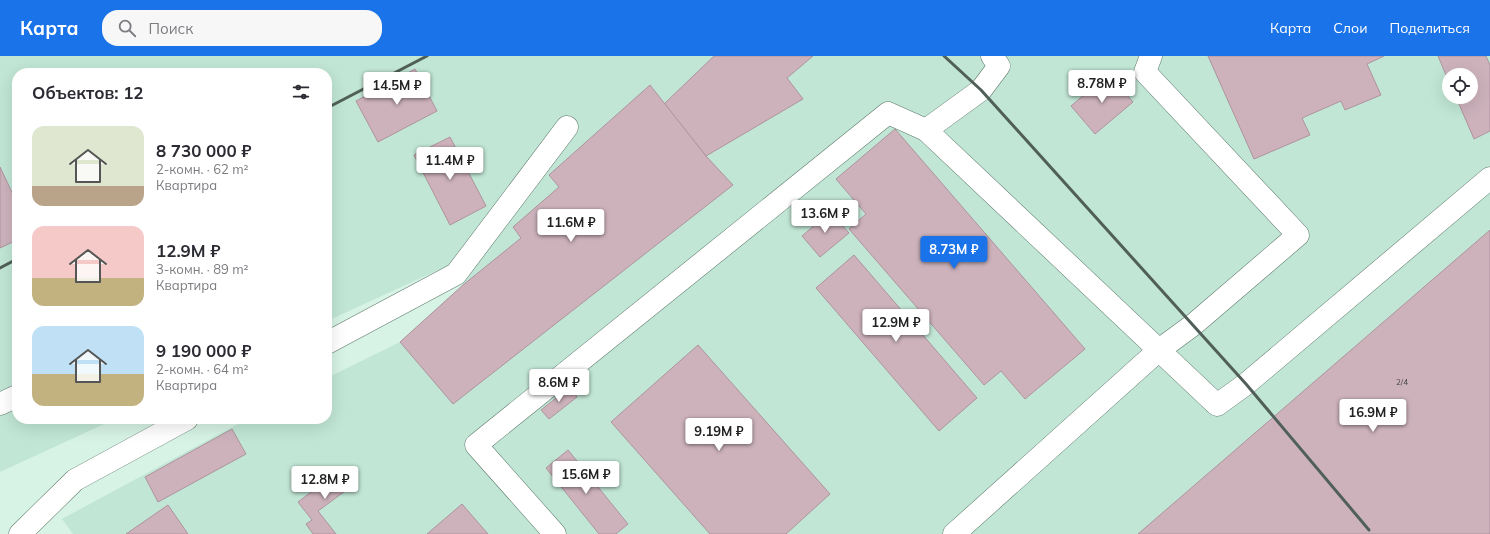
<!DOCTYPE html>
<html lang="ru">
<head>
<meta charset="utf-8">
<style>
	:root { --surface:#fff; --page:#f7f7f7; --text:#2b2b33; --muted:#7c7c81; --accent:#1a73e8 }
	body { margin:0; font-family:Mulish,sans-serif; background:var(--page); color:var(--text); height:100vh; display:flex; flex-direction:column; font-size:15px; white-space:nowrap }
	* { box-sizing:border-box; margin:0 }
	p { font-size:13px; color:var(--muted) }
	.icon { flex:none; width:22px; height:22px; fill:none; stroke:currentColor; stroke-width:2; stroke-linecap:round; stroke-linejoin:round }
	.map { position:relative; flex:1; overflow:hidden }
	.side { position:absolute; left:12px; top:12px; width:320px; height:356px; display:flex; flex-direction:column; background:var(--surface); border-radius:16px; box-shadow:0 4px 16px #0002 }
	.side>* { flex:none }
	.fabs { position:absolute; left:1442px; top:12px; display:grid; gap:8px }
	.fabs a { display:grid; place-items:center; width:36px; height:36px; border-radius:50%; background:var(--surface); box-shadow:0 4px 16px #0002; font-size:20px }
	.price { position:absolute; translate:-50% -34px; padding:0 9px; border-radius:4px; background:#fff; color:#222; font-size:13px; line-height:26px; filter:drop-shadow(0 1px 2px #0008) }
	.price::after { content:''; position:absolute; left:50%; top:24px; width:12px; height:9px; margin-left:-6px; background:inherit; clip-path:polygon(0 0,100% 0,50% 100%) }
	.price.current { background:var(--accent); color:#fff }
	ul { padding:0; list-style:none }
	li { display:flex; align-items:center; gap:12px; height:100px; padding:0 20px }
	li span { display:grid; place-items:center; flex:none; width:112px; height:80px; border-radius:12px; color:#555 }
	li>.icon { margin-inline-start:auto }
	span .icon { width:48px; height:48px; fill:#fffc; stroke-width:1 }
	li b { font-size:17px }
	h2 { display:flex; justify-content:space-between; align-items:center; height:48px; padding:0 20px; font-size:17px }
	header { display:flex; align-items:center; gap:24px; box-sizing:border-box; height:56px; padding:0 20px; background:var(--accent); color:#fff }
	header strong { font-size:19px }
	nav { display:flex; gap:22px; margin-inline-start:auto; font-size:14px }
	.search { width:280px; height:36px; background:var(--page); display:flex; align-items:center; gap:10px; box-sizing:border-box; padding:0 14px; border-radius:16px; color:var(--muted); font-size:15px }
	.map>svg:first-child { display:block }
</style>
</head>
<body>
<header>
<strong>Карта</strong>
<div class="search"><svg class="icon" aria-label="search" viewBox="0 0 24 24"><circle cx="10" cy="10" r="6"/><path d="M15 15l6 6"/></svg>Поиск</div>
<nav><a>Карта</a><a>Слои</a><a>Поделиться</a></nav>
</header>
<div class="map">
<svg width="1490" height="478" viewBox="0 0 1490 478">
	<rect width="100%" height="100%" fill="#d6f3e5"/>
	<!-- built -->
	<path fill="#c1e6d5" fill-rule="evenodd" d="M 0,0 L 1490,0 L 1490,478 L 73,478 L 62,463 L 247,363 L 327,363 L 327,322 L 400,286 L 463,229 L 449,209 L 327,265 L 327,17 L 17,17 L 17,363 L 115,363 L 0,416 ZM 1449,19 L 1471,19 L 1471,41 L 1449,41 Z"/>
	<!-- building -->
	<g fill="#cdb2bc" stroke="#ae939e">
		<polygon points="714,0 813,0 787,22 803,43 706,100 664,48"/>
		<polygon points="1208,0 1384,0 1367,8 1381,39 1345,54 1341,45 1302,62 1310,79 1254,103"/>
		<polygon points="1438,0 1486,0 1490,9 1490,75 1474,83 1456,41 1471,41 1471,19 1449,19 1449,26"/>
		<polygon points="415,13 437,55 378,86 356,45"/>
		<polygon points="1108,18 1133,46 1095,78 1071,50"/>
		<polygon points="650,29 706,100 733,129 453,348 400,286 463,229 521,182 513,171 559,131 549,119"/>
		<polygon points="895,73 1085,293 1025,343 1001,315 984,329 849,173 866,158 836,123"/>
		<polygon points="450,81 486,150 450,169 414,99"/>
		<polygon points="0,111 17,147 17,184 0,192"/>
		<polygon points="830,156 849,177 820,201 802,180"/>
		<polygon points="1490,174 1490,478 1138,478"/>
		<polygon points="854,199 977,342 939,375 816,232"/>
		<polygon points="698,289 830,438 786,478 710,478 611,366"/>
		<polygon points="570,331 577,341 549,363 541,354"/>
		<polygon points="232,373 246,398 158,446 145,421"/>
		<polygon points="568,394 628,468 616,478 599,478 546,412"/>
		<polygon points="344,411 356,427 318,455 336,478 313,478 306,468 312,464 298,446"/>
		<polygon points="462,448 488,478 427,478"/>
		<polygon points="168,449 188,478 126,478"/>
	</g>
	<g fill="none" stroke-linecap="round" stroke-linejoin="round">
		<defs>
			<g id="minor">
				<polyline points="926,74 1217,349 1246,328 1490,122"/>
				<polyline points="327,287 456,218 567,71"/>
				<polyline points="0,348 17,340"/>
				<polyline points="20,478 75,424 187,363"/>
				<polyline points="555,478 476,389 888,57 926,74 981,34 999,10 992,0"/>
				<polyline points="954,478 1159,294 1193,269 1298,179 1145,16 1151,0"/>
			</g>
		</defs>
		<!-- minor casing -->
		<use href="#minor" stroke="#5f796d" stroke-width="23"/>
		<!-- minor -->
		<use href="#minor" stroke="#fff" stroke-width="22"/>
		<!-- rail -->
		<g stroke="#506059" stroke-width="3">
			<polyline points="944,0 981,34 1246,328 1369,474"/>
			<polyline points="327,52 427,0"/>
			<polyline points="0,212 17,203"/>
		</g>
	</g>
	<g text-anchor="middle" dominant-baseline="central" stroke-width="3" stroke-linejoin="round" paint-order="stroke">
		<!-- number labels -->
		<g font-size="8" fill="#434443">
			<text x="1402" y="326">2/4</text>
		</g>
	</g>
</svg>
<div class="fabs">
<a><svg class="icon" aria-label="locate" viewBox="0 0 24 24"><circle cx="12" cy="12" r="6"/><path d="M12 2v4M12 18v4M2 12h4M18 12h4"/></svg></a>
</div>
<b class="price" style="left:1102px;top:48px">8.78M ₽</b>
<b class="price" style="left:397px;top:50px">14.5M ₽</b>
<b class="price" style="left:450px;top:125px">11.4M ₽</b>
<b class="price" style="left:825px;top:178px">13.6M ₽</b>
<b class="price" style="left:571px;top:187px">11.6M ₽</b>
<b class="price current" style="left:954px;top:214px">8.73M ₽</b>
<b class="price" style="left:896px;top:287px">12.9M ₽</b>
<b class="price" style="left:559px;top:347px">8.6M ₽</b>
<b class="price" style="left:1373px;top:377px">16.9M ₽</b>
<b class="price" style="left:719px;top:396px">9.19M ₽</b>
<b class="price" style="left:586px;top:439px">15.6M ₽</b>
<b class="price" style="left:325px;top:444px">12.8M ₽</b>
<section class="side">
<h2>Объектов: 12<svg class="icon" aria-label="filters" viewBox="0 0 24 24"><path d="M4 7h16M4 17h16"/><circle cx="9" cy="7" r="2"/><circle cx="15" cy="17" r="2"/></svg></h2>
<ul>
<li><span style="background:linear-gradient(#dfe7d0 75%,#b9a48a 0)"><svg class="icon" aria-label="home" viewBox="0 0 24 24"><path d="M3 11l9-7 9 7M6 9v11h12V9"/></svg></span><div><b>8 730 000 ₽</b><p>2-комн. · 62 m²</p><p>Квартира</p></div></li>
<li><span style="background:linear-gradient(#f6c9c9 65%,#c2b280 0)"><svg class="icon" aria-label="home" viewBox="0 0 24 24"><path d="M3 11l9-7 9 7M6 9v11h12V9"/></svg></span><div><b>12.9M ₽</b><p>3-комн. · 89 m²</p><p>Квартира</p></div></li>
<li><span style="background:linear-gradient(#bfe0f5 60%,#c2b280 0)"><svg class="icon" aria-label="home" viewBox="0 0 24 24"><path d="M3 11l9-7 9 7M6 9v11h12V9"/></svg></span><div><b>9 190 000 ₽</b><p>2-комн. · 64 m²</p><p>Квартира</p></div></li>
</ul>
</section>
</div>
</body>
</html>
